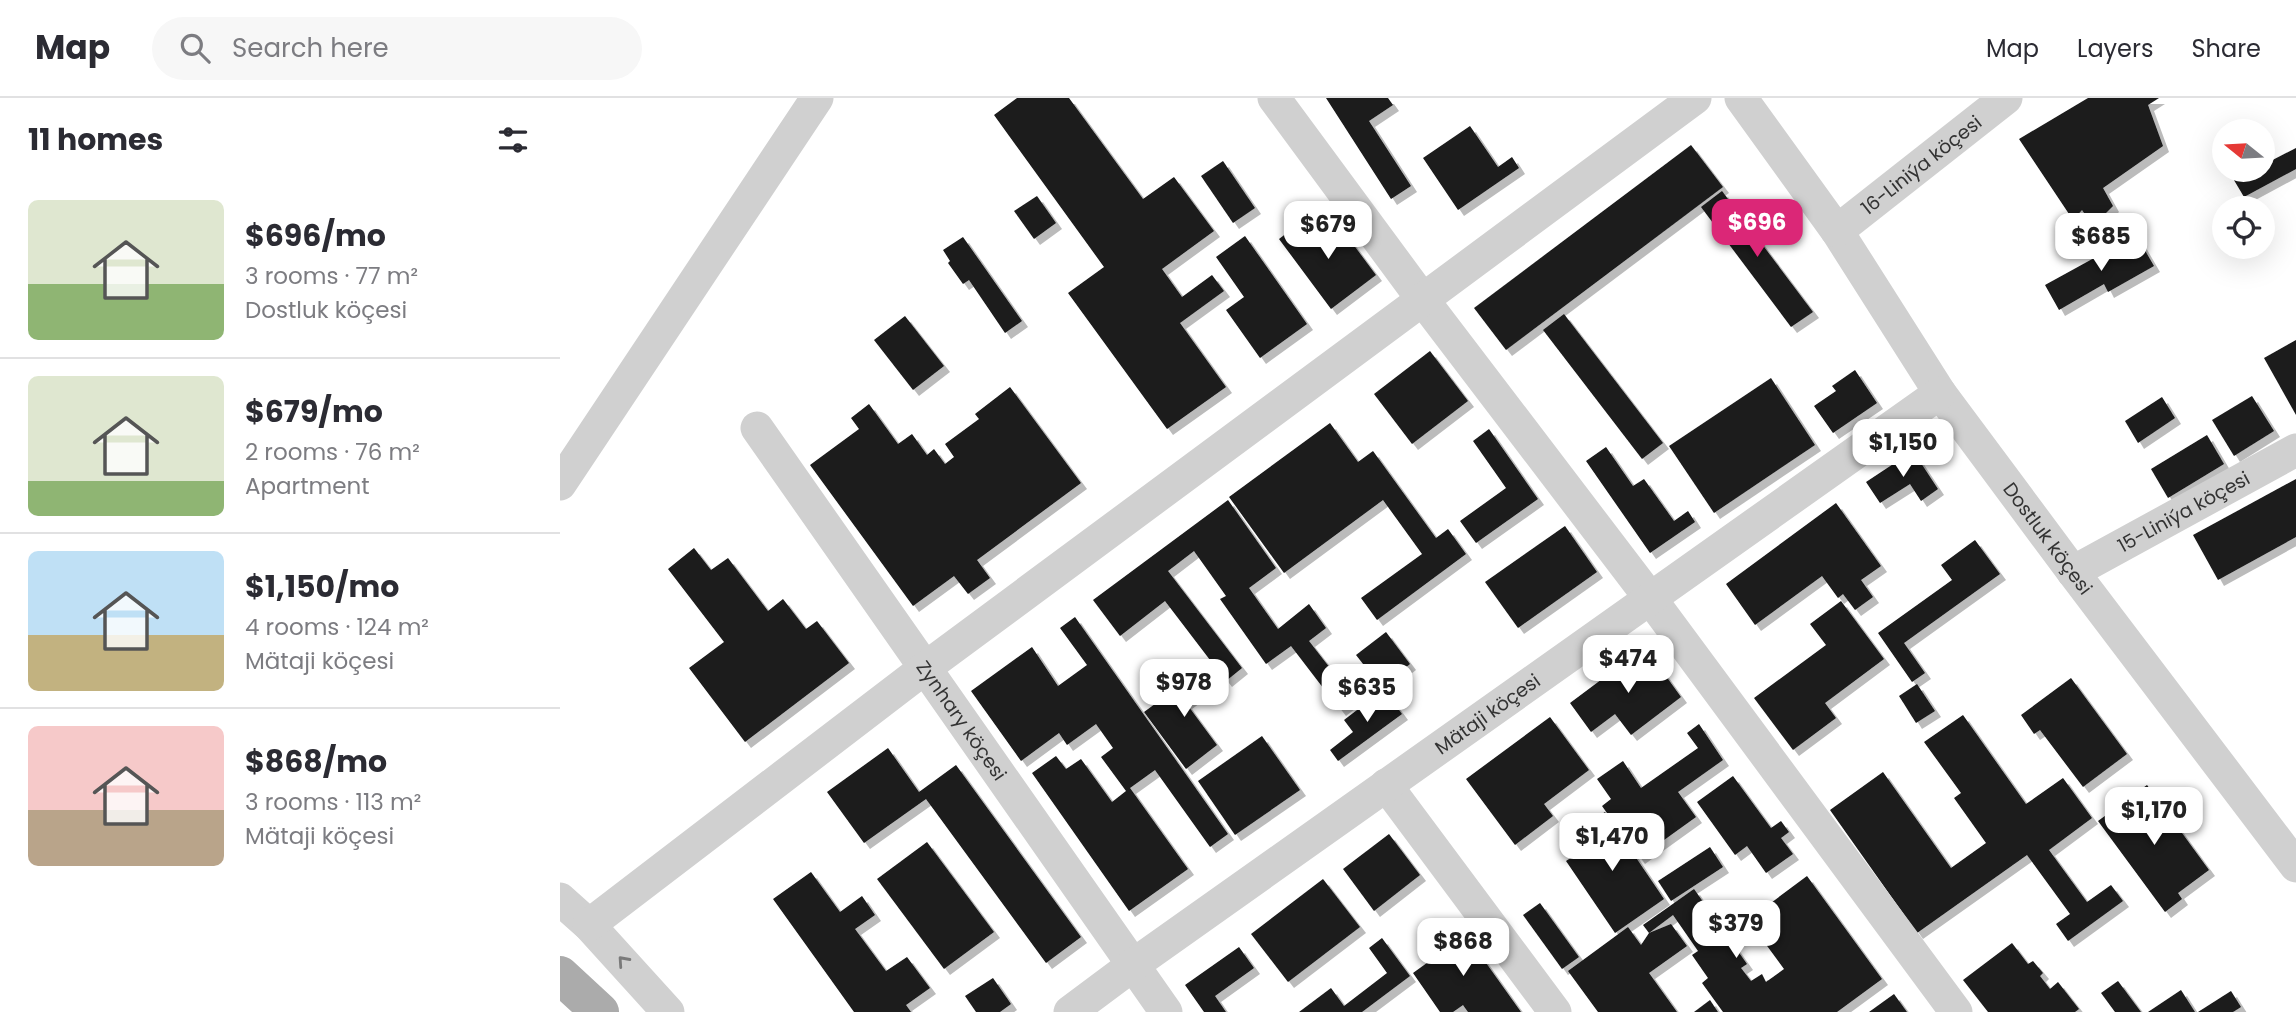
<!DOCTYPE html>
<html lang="en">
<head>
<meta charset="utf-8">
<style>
	:root { --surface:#fff; --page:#f7f7f7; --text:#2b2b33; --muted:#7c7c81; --line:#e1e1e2; --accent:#db2777 }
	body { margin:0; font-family:Poppins,sans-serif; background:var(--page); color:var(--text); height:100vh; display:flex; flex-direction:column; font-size:26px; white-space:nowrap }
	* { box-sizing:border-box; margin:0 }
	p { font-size:23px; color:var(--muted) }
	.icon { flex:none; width:38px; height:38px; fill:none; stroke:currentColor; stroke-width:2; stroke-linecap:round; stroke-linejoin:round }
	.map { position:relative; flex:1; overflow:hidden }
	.drawer { display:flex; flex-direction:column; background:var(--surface); width:560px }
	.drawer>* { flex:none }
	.needle { width:46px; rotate:288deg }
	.buttons { position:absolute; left:1652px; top:21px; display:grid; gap:14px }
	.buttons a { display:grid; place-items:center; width:63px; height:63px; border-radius:50%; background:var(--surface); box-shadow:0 7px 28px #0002; font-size:35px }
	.price { position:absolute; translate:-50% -60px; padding:0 16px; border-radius:14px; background:#fff; color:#222; font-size:23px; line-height:46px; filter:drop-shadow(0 2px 4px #0008) }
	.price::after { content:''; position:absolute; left:50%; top:42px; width:21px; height:16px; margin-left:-10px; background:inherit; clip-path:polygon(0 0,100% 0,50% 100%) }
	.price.current { background:var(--accent); color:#fff }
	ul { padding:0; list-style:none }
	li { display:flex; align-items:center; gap:21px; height:175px; padding:0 28px }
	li+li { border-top:2px solid var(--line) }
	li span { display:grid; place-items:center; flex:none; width:196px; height:140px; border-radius:10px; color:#555 }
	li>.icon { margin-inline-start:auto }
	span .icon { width:84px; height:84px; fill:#fffc; stroke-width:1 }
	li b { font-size:30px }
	h2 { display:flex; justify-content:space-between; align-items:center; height:84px; padding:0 28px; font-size:30px }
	header { display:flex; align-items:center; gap:42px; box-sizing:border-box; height:98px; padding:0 35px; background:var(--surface); border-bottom:2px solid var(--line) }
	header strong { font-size:33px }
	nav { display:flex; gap:38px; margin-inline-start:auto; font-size:24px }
	.search { width:490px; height:63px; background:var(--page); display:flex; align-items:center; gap:18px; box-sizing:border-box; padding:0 24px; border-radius:38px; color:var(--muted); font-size:26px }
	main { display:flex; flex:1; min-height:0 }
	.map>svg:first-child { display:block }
</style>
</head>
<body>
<header>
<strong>Map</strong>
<div class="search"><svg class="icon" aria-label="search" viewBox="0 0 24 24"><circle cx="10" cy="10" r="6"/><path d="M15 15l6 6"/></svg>Search here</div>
<nav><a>Map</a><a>Layers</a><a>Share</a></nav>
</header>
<main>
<section class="drawer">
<h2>11 homes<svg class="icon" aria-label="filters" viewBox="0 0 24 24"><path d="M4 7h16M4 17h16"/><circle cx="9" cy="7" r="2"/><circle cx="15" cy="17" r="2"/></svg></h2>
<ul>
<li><span style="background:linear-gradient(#dfe7d0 60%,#8fb573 0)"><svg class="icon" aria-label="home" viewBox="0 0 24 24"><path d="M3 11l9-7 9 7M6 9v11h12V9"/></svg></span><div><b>$696/mo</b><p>3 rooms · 77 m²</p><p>Dostluk köçesi</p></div></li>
<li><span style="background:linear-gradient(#dfe7d0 75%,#8fb573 0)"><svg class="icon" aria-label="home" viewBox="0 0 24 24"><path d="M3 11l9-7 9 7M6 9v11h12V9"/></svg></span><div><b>$679/mo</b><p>2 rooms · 76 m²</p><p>Apartment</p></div></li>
<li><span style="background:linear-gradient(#bfe0f5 60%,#c2b280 0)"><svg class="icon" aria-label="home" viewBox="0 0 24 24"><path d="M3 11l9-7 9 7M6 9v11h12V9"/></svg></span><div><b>$1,150/mo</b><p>4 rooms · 124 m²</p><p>Mätaji köçesi</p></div></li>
<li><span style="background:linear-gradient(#f6c9c9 60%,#b9a48a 0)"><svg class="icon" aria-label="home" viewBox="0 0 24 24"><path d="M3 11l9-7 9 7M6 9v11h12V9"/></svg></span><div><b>$868/mo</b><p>3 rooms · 113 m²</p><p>Mätaji köçesi</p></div></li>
</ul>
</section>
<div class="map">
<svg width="1736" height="914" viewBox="0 0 1736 914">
	<defs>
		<filter id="shadow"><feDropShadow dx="6" dy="6" stdDeviation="0" flood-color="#0004"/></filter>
	</defs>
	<rect width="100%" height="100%" fill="#fff"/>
	<!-- building -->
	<g fill="#1a1a1a" filter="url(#shadow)">
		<polygon points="457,0 509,0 583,101 614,79 654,133 602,171 622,199 652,177 664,193 620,225 666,289 607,331 508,195 544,169 434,17"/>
		<polygon points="766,0 828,0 833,7 809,23 851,88 831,101"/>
		<polygon points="1528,0 1599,0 1588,7 1603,48 1543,90 1553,108 1533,128 1522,112 1513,122 1459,41"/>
		<polygon points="910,28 938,69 952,59 959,70 898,112 863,60"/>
		<polygon points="1131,47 1163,89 946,252 914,210"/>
		<polygon points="1736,50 1736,71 1684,99 1668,72 1703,72 1703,67"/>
		<polygon points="663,63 695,110 673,125 641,78"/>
		<polygon points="1162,93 1253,214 1231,229 1141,109"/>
		<polygon points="477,98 496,125 474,141 454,113"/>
		<polygon points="749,118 763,137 778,126 816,177 771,211 719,141"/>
		<polygon points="1576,137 1594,168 1548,194 1544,186 1499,212 1485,187"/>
		<polygon points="685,138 747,226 700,260 666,212 684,199 656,159"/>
		<polygon points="403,139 462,223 445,235 409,182 403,186 388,165 390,163 383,152"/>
		<polygon points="1004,216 1103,345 1082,361 983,232"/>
		<polygon points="345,218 384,268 353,292 314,242"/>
		<polygon points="1736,242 1736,317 1704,260"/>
		<polygon points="870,253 908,303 852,346 814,296"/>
		<polygon points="1295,272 1317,305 1273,335 1254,308 1276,293 1272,288"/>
		<polygon points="1211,280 1255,347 1154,415 1109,348"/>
		<polygon points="450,289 521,385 417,462 430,480 408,496 394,478 353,508 250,367 299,331 291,320 309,306 338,346 352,336 367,357 374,351 385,366 394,359 385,346 419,321 415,316"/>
		<polygon points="1692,298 1714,333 1674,358 1652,322"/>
		<polygon points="1602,299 1615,320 1578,345 1565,323"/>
		<polygon points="770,325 798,364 813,353 876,440 888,431 906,456 817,522 801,500 862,456 823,402 724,475 669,399"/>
		<polygon points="929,331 978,401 916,445 900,423 946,390 913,343"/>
		<polygon points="1647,337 1664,366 1608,400 1591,371"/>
		<polygon points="1046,349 1073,388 1084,381 1114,423 1128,413 1135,424 1090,455 1026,363"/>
		<polygon points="1353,353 1378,391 1361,403 1350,386 1320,405 1306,384"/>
		<polygon points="1736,381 1736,439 1658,482 1633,437"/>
		<polygon points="668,402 716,470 689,490 718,531 749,506 766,530 749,543 794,601 780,612 731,548 706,566 660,501 666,498 634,453 608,473 682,570 666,583 605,503 560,538 533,502"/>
		<polygon points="1276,405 1321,468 1301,482 1313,499 1295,512 1283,496 1278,500 1262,478 1195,527 1166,486"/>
		<polygon points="1005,428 1037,474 958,530 925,484"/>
		<polygon points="1415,442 1440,476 1344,545 1365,575 1352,584 1318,535 1392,482 1381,467"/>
		<polygon points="134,450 151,472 168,460 208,513 223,501 246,531 257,523 289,565 185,644 129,570 164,544 108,471"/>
		<polygon points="1281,503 1324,561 1265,605 1276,620 1233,652 1194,600 1266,547 1250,526"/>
		<polygon points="515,519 668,736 650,749 595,672 570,690 628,771 569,813 472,675 496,658 506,671 521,661 552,704 566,693 541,659 553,650 536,626 507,647 499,635 461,663 411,593 472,549 498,588 527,567 500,530"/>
		<polygon points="826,534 850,566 821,589 796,557"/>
		<polygon points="1085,549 1121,599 1071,637 1055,616 1031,634 1010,605"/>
		<polygon points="651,565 661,579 626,605 657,647 626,671 584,614"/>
		<polygon points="1511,580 1567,656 1523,689 1480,632 1474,636 1461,617"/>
		<polygon points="1357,586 1375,613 1356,625 1339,598"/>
		<polygon points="828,597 842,616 778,663 770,652 793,634 784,622 814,599 818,604"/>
		<polygon points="1403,617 1466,706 1503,680 1532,720 1489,752 1527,804 1551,787 1563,803 1508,843 1496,826 1510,816 1467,757 1357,835 1270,712 1323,674 1391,770 1426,745 1394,700 1401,695 1364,644"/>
		<polygon points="990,619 1029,672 984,706 993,718 955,747 906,681"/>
		<polygon points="1139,626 1163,662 1118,694 1136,719 1079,760 1042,708 1051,701 1037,681 1063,663 1081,690 1138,650 1127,635"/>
		<polygon points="702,638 740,692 675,737 638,683"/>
		<polygon points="328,650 359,694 396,667 521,839 486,865 366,701 304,745 267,694"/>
		<polygon points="1173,678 1211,730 1221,723 1229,734 1221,740 1233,756 1206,775 1187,748 1175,757 1137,704"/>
		<polygon points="1587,687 1649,772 1618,795 1622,801 1605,814 1538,723"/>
		<polygon points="1045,714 1104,801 1055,835 1006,763 1018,755 1007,739"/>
		<polygon points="829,736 860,777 814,813 783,771"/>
		<polygon points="367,744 434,834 384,871 317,781"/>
		<polygon points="1150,749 1163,769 1111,803 1098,783"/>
		<polygon points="251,774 280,814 302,798 315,817 295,831 326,873 347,859 370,890 346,907 351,914 294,914 213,801"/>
		<polygon points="1247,778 1322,881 1277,914 1163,914 1142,885 1148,880 1132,857 1138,853 1113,817 1089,835 1111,826 1127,848 1089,875 1117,914 1038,914 1008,873 1068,829 1081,847 1089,835 1083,827 1134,791 1187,866 1181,870 1191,883 1202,876 1206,884 1224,871 1188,822"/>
		<polygon points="763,781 800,829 728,884 691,836"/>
		<polygon points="980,805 1019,859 1002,871 963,817"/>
		<polygon points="894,820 961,914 908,914 903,907 893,914 880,914 853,875 889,849 881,838 888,834 883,827"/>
		<polygon points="822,840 850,878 802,914 739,914 771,890 784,908 827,875 809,850"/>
		<polygon points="1452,845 1468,866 1473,863 1483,875 1480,878 1490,891 1498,884 1519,911 1515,914 1428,914 1403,882"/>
		<polygon points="679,849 694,870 655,898 666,914 644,914 625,887"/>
		<polygon points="433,880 451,906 440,914 416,914 405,898"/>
		<polygon points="1558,883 1581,914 1555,914 1541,895"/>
		<polygon points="1621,892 1635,914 1588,914"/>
		<polygon points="1671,893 1681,909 1673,914 1638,914"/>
		<polygon points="1334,896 1347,914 1309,914"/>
		<polygon points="1150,902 1158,914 1134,914"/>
	</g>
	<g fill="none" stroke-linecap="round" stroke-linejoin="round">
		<!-- minor -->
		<g stroke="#d0d0d0" stroke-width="33">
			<polyline points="714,0 863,202 1090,500 1396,914"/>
			<path id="s1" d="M 1181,0 L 1277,133 L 1380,295 L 1513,474 L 1736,768"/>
			<path id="s2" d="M 1277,133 L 1446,0"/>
			<path id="s3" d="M 197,330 L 606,914"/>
			<polyline points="0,386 257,0"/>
			<path id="s4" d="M 1513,474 L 1736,352"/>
			<polyline points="826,687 995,914"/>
			<polyline points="0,801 29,827 108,914"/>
			<polyline points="29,827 365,570 1135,0"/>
			<path id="s5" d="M 510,914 L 573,867 L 1380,295"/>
		</g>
		<!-- primary -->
		<polyline stroke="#ababab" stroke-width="38" points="0,877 40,914"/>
	</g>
	<!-- one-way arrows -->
	<defs><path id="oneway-chevron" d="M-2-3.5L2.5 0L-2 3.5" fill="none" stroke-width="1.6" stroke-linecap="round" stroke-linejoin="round" transform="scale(1.75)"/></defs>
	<use stroke="#7a7a7a" href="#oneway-chevron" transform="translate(63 863) rotate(-132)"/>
	<g text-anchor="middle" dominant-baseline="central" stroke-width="7" stroke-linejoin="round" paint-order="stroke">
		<!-- street labels -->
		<g font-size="19" fill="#333" stroke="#fff">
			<text stroke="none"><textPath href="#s2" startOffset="107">16-Liniýa köçesi</textPath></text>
			<text stroke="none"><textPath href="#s4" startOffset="126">15-Liniýa köçesi</textPath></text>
			<text stroke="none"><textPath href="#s1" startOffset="537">Dostluk köçesi</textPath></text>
			<text stroke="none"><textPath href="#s5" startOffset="513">Mätaji köçesi</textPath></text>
			<text stroke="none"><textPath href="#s3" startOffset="357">Zynhary köçesi</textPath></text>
		</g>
	</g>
</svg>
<div class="buttons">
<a><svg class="needle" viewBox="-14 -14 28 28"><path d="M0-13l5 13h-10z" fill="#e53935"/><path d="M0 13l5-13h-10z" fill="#7c7c81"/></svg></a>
<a><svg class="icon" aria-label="locate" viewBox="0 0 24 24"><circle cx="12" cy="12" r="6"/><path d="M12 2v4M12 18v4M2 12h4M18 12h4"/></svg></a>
</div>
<b class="price current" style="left:1197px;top:161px">$696</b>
<b class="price" style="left:768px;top:163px">$679</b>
<b class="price" style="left:1541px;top:175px">$685</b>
<b class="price" style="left:1343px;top:381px">$1,150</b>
<b class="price" style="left:1068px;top:597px">$474</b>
<b class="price" style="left:624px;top:621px">$978</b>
<b class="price" style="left:807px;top:626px">$635</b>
<b class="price" style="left:1594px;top:749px">$1,170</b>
<b class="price" style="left:1052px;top:775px">$1,470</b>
<b class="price" style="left:1176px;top:862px">$379</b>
<b class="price" style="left:903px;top:880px">$868</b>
</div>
</main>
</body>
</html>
